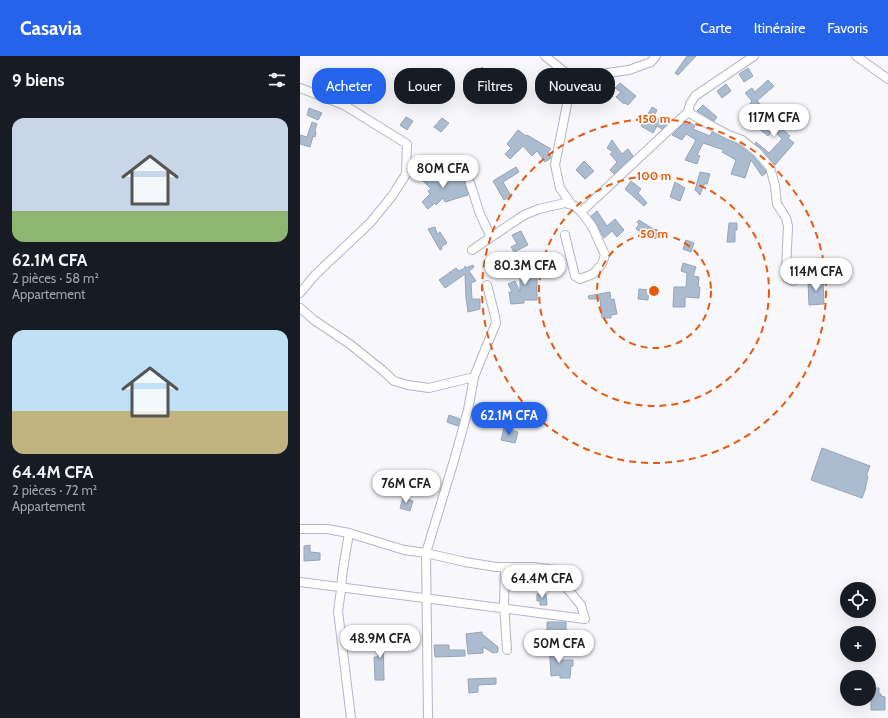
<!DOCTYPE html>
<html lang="fr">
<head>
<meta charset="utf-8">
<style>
	:root { --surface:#171b24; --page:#20242c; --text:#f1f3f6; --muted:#9ea1a6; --accent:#2563eb }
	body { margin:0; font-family:Cabin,sans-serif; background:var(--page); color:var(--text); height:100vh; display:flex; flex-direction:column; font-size:15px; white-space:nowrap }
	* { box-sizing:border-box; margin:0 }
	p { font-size:13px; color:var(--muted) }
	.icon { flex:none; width:22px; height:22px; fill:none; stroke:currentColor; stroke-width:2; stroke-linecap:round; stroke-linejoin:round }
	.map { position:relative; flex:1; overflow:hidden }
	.drawer { display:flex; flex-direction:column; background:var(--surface); width:300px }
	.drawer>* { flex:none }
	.guide { position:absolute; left:12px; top:12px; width:380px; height:36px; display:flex; gap:8px }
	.buttons { position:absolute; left:540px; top:526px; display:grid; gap:8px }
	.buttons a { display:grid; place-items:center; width:36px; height:36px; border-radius:50%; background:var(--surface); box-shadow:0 4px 16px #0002; font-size:20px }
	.price { position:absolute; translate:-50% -34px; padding:0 9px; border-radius:14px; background:#fff; color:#222; font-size:13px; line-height:26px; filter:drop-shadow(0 1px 2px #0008) }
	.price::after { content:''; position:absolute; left:50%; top:24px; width:12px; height:9px; margin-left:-6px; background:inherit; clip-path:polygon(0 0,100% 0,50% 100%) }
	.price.on { background:var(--accent); color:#fff }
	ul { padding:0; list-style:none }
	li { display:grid; align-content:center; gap:8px; height:212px; padding:0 12px }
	li span { display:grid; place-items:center; height:124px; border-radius:12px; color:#555 }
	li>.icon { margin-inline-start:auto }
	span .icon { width:72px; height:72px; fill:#fffc; stroke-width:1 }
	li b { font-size:17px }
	h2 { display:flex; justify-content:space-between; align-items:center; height:48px; padding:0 12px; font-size:17px }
	.chip { padding:0 14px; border-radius:16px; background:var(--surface); box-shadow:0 4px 16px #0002; font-size:14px; line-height:36px }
	.chip.on { background:var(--accent); color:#fff }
	header { display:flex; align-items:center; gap:24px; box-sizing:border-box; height:56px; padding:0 20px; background:var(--accent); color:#fff }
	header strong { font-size:19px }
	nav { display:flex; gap:22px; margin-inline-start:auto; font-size:14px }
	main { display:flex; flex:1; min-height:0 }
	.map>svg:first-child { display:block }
</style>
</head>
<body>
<header>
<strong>Casavia</strong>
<nav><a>Carte</a><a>Itinéraire</a><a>Favoris</a></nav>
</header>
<main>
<section class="drawer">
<h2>9 biens<svg class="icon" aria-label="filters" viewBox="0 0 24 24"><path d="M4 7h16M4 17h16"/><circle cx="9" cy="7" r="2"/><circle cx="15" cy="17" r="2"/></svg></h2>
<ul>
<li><span style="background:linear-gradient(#c9d6e8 75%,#8fb573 0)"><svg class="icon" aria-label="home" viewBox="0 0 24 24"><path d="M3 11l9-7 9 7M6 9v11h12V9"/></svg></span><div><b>62.1M CFA</b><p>2 pièces · 58 m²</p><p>Appartement</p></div></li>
<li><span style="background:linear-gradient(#bfe0f5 65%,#c2b280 0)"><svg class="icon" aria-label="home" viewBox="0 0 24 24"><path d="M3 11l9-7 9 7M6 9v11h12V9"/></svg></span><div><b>64.4M CFA</b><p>2 pièces · 72 m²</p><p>Appartement</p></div></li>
</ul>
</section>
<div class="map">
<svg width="588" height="662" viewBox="0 0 588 662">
	<rect width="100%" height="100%" fill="#f7f7fc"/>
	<!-- building -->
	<g fill="#acbcd0" stroke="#95a5b8">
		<polygon points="387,0 396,0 378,19 375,17"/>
		<polygon points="182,11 190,18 182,26 175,19"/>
		<polygon points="448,12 453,20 444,26 439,18"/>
		<polygon points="468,24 474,30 457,45 462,50 457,55 450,47 452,45 445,37 452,32 455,36"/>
		<polygon points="320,27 336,40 328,49 325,47 324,48 316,41 321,36 315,32"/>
		<polygon points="426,28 431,35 422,42 417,35"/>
		<polygon points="403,49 417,61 414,65 397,55"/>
		<polygon points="352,51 357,54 354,60 367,68 362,73 357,70 353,77 341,70"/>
		<polygon points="9,52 22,57 18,64 7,59"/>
		<polygon points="461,57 479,72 480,71 490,80 488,82 494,87 475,109 461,92 455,88 456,86 469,97 482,83 473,73 468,80 453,68"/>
		<polygon points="106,61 113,65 107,74 100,69"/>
		<polygon points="142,62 149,67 141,76 134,71"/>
		<polygon points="12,66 17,68 15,74 16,77 15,81 13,80 10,91 0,88 0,79 7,81"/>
		<polygon points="389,66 395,70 393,73 410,80 412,76 439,89 453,100 465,114 466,117 462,120 451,104 445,122 431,118 436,104 422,96 424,94 403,87 397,99 400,100 397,108 385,104 396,84 386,78 382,84 372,79 384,67 387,69"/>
		<polygon points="218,74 226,80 227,79 251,93 248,96 251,100 251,102 245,106 237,95 232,100 223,90 210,103 205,98 211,92 207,88"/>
		<polygon points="312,84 322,98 328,93 333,100 314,118 310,114 317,106 310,98 313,96 307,92"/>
		<polygon points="284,105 294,115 285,123 276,114"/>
		<polygon points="216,111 219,116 203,126 211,140 204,144 193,125"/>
		<polygon points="128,116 136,124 138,119 165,125 165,129 168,139 145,146 143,142 136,149 135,147 128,153 122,146 130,138 128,135 131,133 121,123"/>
		<polygon points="400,116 410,118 407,128 404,128 400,139 395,134"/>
		<polygon points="331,125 341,133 338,137 347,147 344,150 325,133"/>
		<polygon points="375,126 385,132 380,145 370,141"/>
		<polygon points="297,155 307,170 315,163 324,174 317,181 312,175 304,182 296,167 291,160"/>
		<polygon points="339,164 355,174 356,173 361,177 355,183 344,172 341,176 336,173 339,168 337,166"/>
		<polygon points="429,167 437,167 437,174 435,174 435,186 427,186"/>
		<polygon points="135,171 137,178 140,176 147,187 141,191 142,193 140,194 128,173"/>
		<polygon points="221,175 228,189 214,196 211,191 217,188 212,179"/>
		<polygon points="386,184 394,187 391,196 383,193"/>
		<polygon points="232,202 241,218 237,220 237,244 224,244 224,247 211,248 209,236 212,236 208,228 215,225 220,236 220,217 234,217 228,204"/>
		<polygon points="383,207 396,211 393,220 399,221 398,231 400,231 399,242 385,241 385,251 373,251 374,231 386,231 387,217 381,215"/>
		<polygon points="173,209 174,211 169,215 176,225 171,227 172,243 180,243 180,253 168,256 166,242 165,218 145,232 139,224 156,212 159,215 165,212 165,210 166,212"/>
		<polygon points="523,224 524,248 509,249 508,225"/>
		<polygon points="339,233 349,234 348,244 338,243"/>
		<polygon points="310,236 311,244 314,243 317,258 311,259 311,262 302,262 300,243 289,243 288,240"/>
		<polygon points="149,359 160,363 158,370 147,366"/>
		<polygon points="204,372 218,376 215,387 201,384"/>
		<polygon points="522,392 570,410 566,420 568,420 565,434 562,442 511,424"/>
		<polygon points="103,442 113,445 110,455 100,452"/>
		<polygon points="10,489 10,496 20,497 20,504 4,505 4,490"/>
		<rect x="245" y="521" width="10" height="11"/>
		<polygon points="237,538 246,538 247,549 240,549 240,545 237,545"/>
		<polygon points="247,566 266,566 266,575 247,576"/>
		<polygon points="182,576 182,578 198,591 198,596 193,597 183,591 183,597 168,598 166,578"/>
		<polygon points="76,578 83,578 84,624 75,624 74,601 78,601"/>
		<polygon points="249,587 255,587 256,604 273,604 273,610 271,610 270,622 260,622 260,619 251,620"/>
		<polygon points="134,589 149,589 149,594 165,594 165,600 135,601"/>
		<polygon points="196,622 196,628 178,629 178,636 169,637 168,623"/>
		<polygon points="573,632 579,632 579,638 581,638 581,640 585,641 585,654 571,654 571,638 573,638"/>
	</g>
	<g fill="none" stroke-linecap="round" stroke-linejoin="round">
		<defs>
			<g id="minor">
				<polyline points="245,0 277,26"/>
				<polyline points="556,0 588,23"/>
				<polyline points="0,32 44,49 107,88 106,118 92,140 70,167 15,219 0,237"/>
				<polyline points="388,56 408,68 429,79 442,84 457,96 470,111 475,130 477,148 486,162 488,170 486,214 487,222 493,225"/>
				<polyline points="170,127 180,158 191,181"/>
				<polyline points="271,148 260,132 255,109 269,38 277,26 286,20 329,14 351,6 356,0"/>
				<polyline points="281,156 388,56 390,48 395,40 454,0"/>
				<polyline points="172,194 224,159 239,153 265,147 275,150 281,156 292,170 305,199 302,208 293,218 280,223 275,220 265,179"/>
				<polyline points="0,252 14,264 51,289 82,314 94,325 108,329 129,332 174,321"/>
				<polyline points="0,473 27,473 49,477"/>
				<polyline points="205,512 204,547 207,594"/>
				<path d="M 0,526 C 95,538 190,550 285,563 L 281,549 L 265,530 L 259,517 L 254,514 L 234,511 L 196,511 L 165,506 L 126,497 L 104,494 L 49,477 C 46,496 42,514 41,534 L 38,555 L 51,662"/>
				<polyline points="128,662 126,497 155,401 168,354 174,321 196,267 195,260 187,229"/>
			</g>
		</defs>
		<!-- minor casing -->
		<use href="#minor" stroke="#b4b4cc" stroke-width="10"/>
		<!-- minor -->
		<use href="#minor" stroke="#fff" stroke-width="8"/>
	</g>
	<!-- distance rings -->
	<g fill="none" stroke="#e8590c" stroke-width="2" stroke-dasharray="7 5">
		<circle cx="354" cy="235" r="57"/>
		<circle cx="354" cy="235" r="115"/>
		<circle cx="354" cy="235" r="172"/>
	</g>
	<circle cx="354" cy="235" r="6" fill="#e8590c" stroke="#fff" stroke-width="2"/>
	<g font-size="12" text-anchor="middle" font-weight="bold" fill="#e8590c" stroke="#fff" stroke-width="3" stroke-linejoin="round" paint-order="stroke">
		<text x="354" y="67">150 m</text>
		<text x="354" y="124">100 m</text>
		<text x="354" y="182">50 m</text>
	</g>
</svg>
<div class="buttons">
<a><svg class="icon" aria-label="locate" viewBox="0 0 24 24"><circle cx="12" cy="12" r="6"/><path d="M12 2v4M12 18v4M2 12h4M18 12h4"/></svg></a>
<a>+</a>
<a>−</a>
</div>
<b class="price" style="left:474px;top:82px">117M CFA</b>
<b class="price" style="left:143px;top:133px">80M CFA</b>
<b class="price" style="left:225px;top:230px">80.3M CFA</b>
<b class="price" style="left:516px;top:236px">114M CFA</b>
<b class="price on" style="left:209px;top:380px">62.1M CFA</b>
<b class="price" style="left:106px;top:448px">76M CFA</b>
<b class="price" style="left:242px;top:543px">64.4M CFA</b>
<b class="price" style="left:80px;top:603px">48.9M CFA</b>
<b class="price" style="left:259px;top:608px">50M CFA</b>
<div class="guide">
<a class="chip on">Acheter</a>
<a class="chip">Louer</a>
<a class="chip">Filtres</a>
<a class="chip">Nouveau</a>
</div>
</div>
</main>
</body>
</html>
